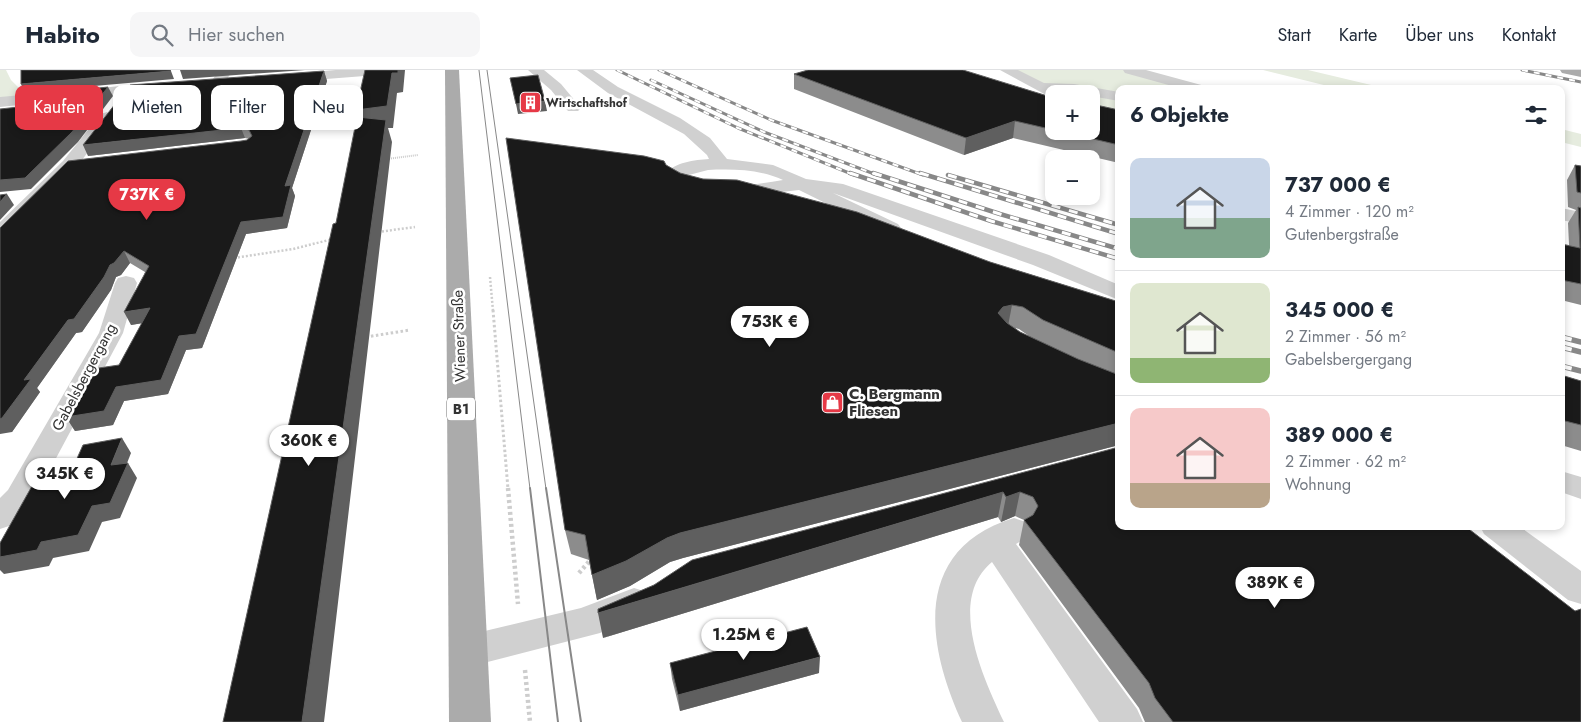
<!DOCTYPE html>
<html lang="de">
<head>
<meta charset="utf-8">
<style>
	:root { --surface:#fff; --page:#f6f6f7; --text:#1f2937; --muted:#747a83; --line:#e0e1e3; --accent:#e63946 }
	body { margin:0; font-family:Jost,sans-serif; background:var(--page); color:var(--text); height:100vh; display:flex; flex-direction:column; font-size:19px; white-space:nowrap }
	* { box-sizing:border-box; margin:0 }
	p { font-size:16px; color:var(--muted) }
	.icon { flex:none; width:28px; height:28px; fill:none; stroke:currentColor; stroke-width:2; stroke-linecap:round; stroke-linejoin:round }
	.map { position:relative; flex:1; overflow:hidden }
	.panel { position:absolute; left:1115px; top:15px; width:450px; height:445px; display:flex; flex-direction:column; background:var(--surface); border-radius:10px; box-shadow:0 2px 8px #0003 }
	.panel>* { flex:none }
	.guide { position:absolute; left:15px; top:15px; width:475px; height:45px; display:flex; gap:10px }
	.tools { position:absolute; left:1045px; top:15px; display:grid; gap:10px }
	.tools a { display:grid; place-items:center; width:55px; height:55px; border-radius:10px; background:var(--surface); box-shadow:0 2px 8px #0003; font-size:25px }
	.price { position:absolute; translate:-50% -42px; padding:0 11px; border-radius:18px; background:#fff; color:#222; font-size:16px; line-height:32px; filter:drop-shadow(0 1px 2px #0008) }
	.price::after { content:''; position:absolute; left:50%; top:30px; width:15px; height:11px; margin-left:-8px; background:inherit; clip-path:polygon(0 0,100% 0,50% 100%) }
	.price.current { background:var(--accent); color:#fff }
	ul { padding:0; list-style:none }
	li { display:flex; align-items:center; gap:15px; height:125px; padding:0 15px }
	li+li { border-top:1px solid var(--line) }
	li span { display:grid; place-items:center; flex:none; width:140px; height:100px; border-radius:10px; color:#555 }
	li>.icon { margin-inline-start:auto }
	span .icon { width:60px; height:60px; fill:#fffc; stroke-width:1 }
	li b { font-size:21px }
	h2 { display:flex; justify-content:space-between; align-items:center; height:60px; padding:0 15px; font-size:21px }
	.tag { padding:0 18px; border-radius:10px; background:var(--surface); box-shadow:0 2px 8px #0003; font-size:18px; line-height:45px }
	.tag.current { background:var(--accent); color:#fff }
	header { display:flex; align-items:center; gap:30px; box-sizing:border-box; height:70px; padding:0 25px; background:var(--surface); border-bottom:1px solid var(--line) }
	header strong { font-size:24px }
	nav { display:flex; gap:28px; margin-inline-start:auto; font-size:18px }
	.search { width:350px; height:45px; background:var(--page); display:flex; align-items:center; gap:12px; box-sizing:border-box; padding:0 18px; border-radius:10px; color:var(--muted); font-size:19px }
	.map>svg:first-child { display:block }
</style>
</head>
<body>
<header>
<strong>Habito</strong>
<div class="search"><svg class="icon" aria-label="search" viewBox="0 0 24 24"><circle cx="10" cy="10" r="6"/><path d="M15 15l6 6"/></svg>Hier suchen</div>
<nav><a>Start</a><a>Karte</a><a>Über uns</a><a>Kontakt</a></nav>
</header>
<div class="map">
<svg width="1581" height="652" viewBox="0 0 1581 652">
	<rect width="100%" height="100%" fill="#fff"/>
	<!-- green -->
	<g fill="#e6ecdf">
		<polygon points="0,0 6,0 11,10 26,25 0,29"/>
		<polygon points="1015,0 1133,0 1204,19 1119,19 1119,47 1091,36 1091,24 1064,24"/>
		<polygon points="1263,0 1308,0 1388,19 1340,19"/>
		<polygon points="1561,59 1581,64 1581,77 1561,72"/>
	</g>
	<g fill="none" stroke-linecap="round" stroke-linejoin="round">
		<!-- path-far3 -->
		<polyline stroke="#cdcdcd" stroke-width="2" stroke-dasharray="1 1" stroke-linecap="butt" points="387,89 418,85"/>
		<!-- path-far2 -->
		<g stroke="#cdcdcd" stroke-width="2.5" stroke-dasharray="2 2" stroke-linecap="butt">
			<polyline points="378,162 415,157"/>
			<polyline points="234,188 293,179 333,169"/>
			<polyline points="490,207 493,241"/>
		</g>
		<!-- path-far1 -->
		<g stroke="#cdcdcd" stroke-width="3" stroke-dasharray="2.5 2.5" stroke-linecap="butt">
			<polyline points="493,240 508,419"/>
			<polyline points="366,267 410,260"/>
		</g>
		<!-- path -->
		<g stroke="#cdcdcd" stroke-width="4.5" stroke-dasharray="3 3" stroke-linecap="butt">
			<polyline points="508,418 518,534"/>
			<polyline points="579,503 592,488"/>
			<polyline points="525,600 530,652"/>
		</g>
		<!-- minor -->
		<g fill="#d0d0d0" fill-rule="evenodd">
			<polygon points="219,0 233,0 223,15 218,16 211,12"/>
			<polygon points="336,0 397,0 390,4 288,12 281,8 288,4"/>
			<polygon points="528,0 544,0 561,14 581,38 578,41 568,41 551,20"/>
			<path d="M 577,0 L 593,0 L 618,17 L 680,48 L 710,68 L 727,89 L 773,95 L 806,109 L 843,114 L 1049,185 L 1119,215 L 1119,230 L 1033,195 L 833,123 L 898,154 L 901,158 L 898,162 L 891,164 L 884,162 L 799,120 L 737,127 L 704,126 L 682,120 L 669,112 L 666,104 C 674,92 695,90 709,89 L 707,85 L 684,64 L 608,23 ZM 708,100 C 732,99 760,99 783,110 C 750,115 715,123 685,106 Z"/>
			<polygon points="1000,0 1018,0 1044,13 1074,14 1119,22 1119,31 1091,26 1091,24 1061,22 1062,24 1054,24 1054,28 1050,27"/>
			<polygon points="1123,0 1146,0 1205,16 1207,19 1183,19 1125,3"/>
			<polygon points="165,12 172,16 170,19 0,37 0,27"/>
			<polygon points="107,42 115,47 75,99 7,168 0,170 0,152 63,91 101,44"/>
			<polygon points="1561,138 1581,142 1581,154 1561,150"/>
			<polygon points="126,206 134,208 137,213 123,263 31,435 12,455 0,459 0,428 8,420 99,263 115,213 118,208"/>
			<polygon points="1561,401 1581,407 1581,429 1561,422"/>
			<path d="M 1014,448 L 1026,452 L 1031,460 L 1026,468 L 1016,474 L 1137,639 L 1143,652 L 1099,652 L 992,492 C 946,530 984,609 1004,652 L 962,652 C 926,574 912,479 1014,448 Z"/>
			<polygon points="1480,456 1519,456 1581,501 1581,534 1568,530 1484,464"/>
			<polygon points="634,518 647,522 652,532 647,542 600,563 468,597 455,592 449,581 455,570 468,565 581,538"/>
		</g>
		<!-- major -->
		<g fill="#ababab" fill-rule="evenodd">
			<polygon points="445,0 459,0 491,652 449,652"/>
			<polygon points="1560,0 1581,0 1581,7 1562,3"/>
		</g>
		<!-- tram-far1 -->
		<g stroke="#888" stroke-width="1">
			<polyline points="479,0 530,419"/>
			<polyline points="487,0 546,419"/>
		</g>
		<!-- tram -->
		<g stroke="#888" stroke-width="2">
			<polyline points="530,418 558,652"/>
			<polyline points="546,418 581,652"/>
		</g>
		<defs>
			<g id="rail-far2">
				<polyline points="617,0 738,58 854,105"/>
				<polyline points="659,0 771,50 923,105"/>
				<polyline points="1522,0 1581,12"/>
				<polyline points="651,10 764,62 877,105"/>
			</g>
			<g id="rail-far1">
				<polyline points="850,103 991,151 1119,189"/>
				<polyline points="873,103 1000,144 1119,179"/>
				<polyline points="920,103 1119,164"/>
				<polyline points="948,105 1119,155"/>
			</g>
			<g id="rail">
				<polyline points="1561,267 1581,272"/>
				<polyline points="1561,277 1581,282"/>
				<polyline points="1561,296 1581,301"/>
			</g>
		</defs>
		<!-- rail-far2 casing -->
		<use href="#rail-far2" stroke="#888" stroke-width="3"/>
		<!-- rail-far1 casing -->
		<use href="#rail-far1" stroke="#888" stroke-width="4.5"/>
		<!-- rail casing -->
		<use href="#rail" stroke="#888" stroke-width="5.5"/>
		<!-- rail-far2 -->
		<use href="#rail-far2" stroke="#fff" stroke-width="2" stroke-dasharray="6" stroke-linecap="butt"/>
		<!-- rail-far1 -->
		<use href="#rail-far1" stroke="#fff" stroke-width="3" stroke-dasharray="9" stroke-linecap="butt"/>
		<!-- rail -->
		<use href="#rail" stroke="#fff" stroke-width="4" stroke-dasharray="11" stroke-linecap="butt"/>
	</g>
	<!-- wall -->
	<g fill="#8c8c8c" fill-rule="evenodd">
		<polygon points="324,1 327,11 292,118 295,126 287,158 246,164 202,278 186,280 168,324 124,331 113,355 75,361 66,347 119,295 142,253 131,255 145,202 130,193 121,205 116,207 111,220 82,262 76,263 37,318 40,322 12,362 0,158 247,70 249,69 245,68 88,86"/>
		<polygon points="794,4 1054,28 1054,61 1091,61 1119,40 1119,93 1013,68 964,85 794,19"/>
		<path d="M 666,95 L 680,103 L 990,192 L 1119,232 L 1119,375 L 683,488 L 670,492 L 630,516 L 597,530 L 589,490 L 571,484 L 565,460 ZM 1015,258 L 1019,259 L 1029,266 L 1020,262 Z"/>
		<polygon points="1575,95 1581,96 1581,235 1561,230 1561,174 1569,175 1568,153 1576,140 1568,137 1567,110"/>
		<polygon points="1561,305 1581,311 1581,381 1561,375"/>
		<polygon points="1119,377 1581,652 1145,652 1139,638 1019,475 1024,450 1015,446 1001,452 998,447 603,568"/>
		<polygon points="670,593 819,603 680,641 672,609"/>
	</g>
	<!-- shaded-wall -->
	<g fill="#5f5f5f">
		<polygon points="180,0 305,0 183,9"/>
		<polygon points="398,0 405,0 403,22 397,23 393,58 388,58 392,72 324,652 302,652 363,61 356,40 392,3"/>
		<polygon points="171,1 174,9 25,22 21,14"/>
		<polygon points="324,1 327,11 292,118 295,126 287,158 246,164 202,278 186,280 168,324 124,331 113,355 75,361 66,347 116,317 179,266 241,152 285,116"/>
		<polygon points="108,17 113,26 78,72 31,119 0,122 0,110"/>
		<polygon points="545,31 547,41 518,44 516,34"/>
		<polygon points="1015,51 1013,68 964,85 966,68"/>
		<polygon points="241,58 245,68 88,86 83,75"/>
		<polygon points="7,124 14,135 0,150 0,132"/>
		<polygon points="124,181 130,193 121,205 116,207 111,220 82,262 76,263 37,318 40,322 12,362 0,364 0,349 24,310 68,250 110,195"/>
		<polygon points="1012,235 1008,256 998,243 1003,237"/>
		<polygon points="150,238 156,251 131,255 124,242"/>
		<polygon points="1119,353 1119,375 683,488 670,492 630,516 597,530 592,505 667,468 680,463"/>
		<polygon points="122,368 131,383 120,411 111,395"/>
		<polygon points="128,393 137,408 120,448 102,452 89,481 53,488 49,496 4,504 0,500 0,487 41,472 92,436"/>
		<polygon points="1003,422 998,447 603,568 598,543"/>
		<polygon points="1020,422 1015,446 1001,452 1006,427"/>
		<polygon points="820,587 819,603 680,641 678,625"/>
	</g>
	<!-- building -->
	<g fill="#1a1a1a" stroke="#5f5f5f">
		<polygon points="21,0 170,0 171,1 21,14"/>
		<polygon points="365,0 398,0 398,3 392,3 387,36 356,40"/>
		<polygon points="808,0 963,0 1054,28 1054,60 1015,51 966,68 794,4"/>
		<polygon points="324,1 285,116 291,115 283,147 241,152 196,264 179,266 161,310 116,317 104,341 66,347 92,299 119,295 150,238 124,242 149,196 124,181 114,193 110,195 104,207 74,249 68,250 24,310 31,309 2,348 0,349 0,158 1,157 68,91 241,71 247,70 252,66 249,60 241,58 83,75 130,15"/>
		<polygon points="538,5 545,31 516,34 510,8"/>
		<polygon points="108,17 72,62 25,108 0,110 0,39 19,37 19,27"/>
		<polygon points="1096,35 1119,40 1119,75 1059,61 1091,61 1091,38"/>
		<polygon points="357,47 386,50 302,652 223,652 333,154 336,153"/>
		<polygon points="506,68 644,86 664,91 666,95 680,103 703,109 737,110 857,142 990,192 1119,232 1119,283 1043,250 1023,237 1012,235 1003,237 998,243 1007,253 1020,262 1078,289 1119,305 1119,353 680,463 667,468 626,491 592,505 585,465 565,460"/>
		<polygon points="1575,95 1581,96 1581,123 1577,122"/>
		<polygon points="7,124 0,132 0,125"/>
		<polygon points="1578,137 1581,138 1581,214 1561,210 1561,174 1580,178"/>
		<polygon points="1561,305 1581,311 1581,355 1561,350"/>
		<polygon points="122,368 111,395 128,393 110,433 92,436 78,465 41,472 37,480 0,487 0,473 32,416 67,411 83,375"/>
		<polygon points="1119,377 1119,456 1465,456 1575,541 1581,539 1581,652 1173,652 1155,628 1149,613 1024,450 1033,445 1038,436 1033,427 1020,422 1006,427 1003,422 598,543 598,539 654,515 692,490"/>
		<polygon points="807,557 820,587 678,625 670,593"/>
	</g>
	<!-- icons -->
	<defs>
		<symbol id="building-square" viewBox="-11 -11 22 22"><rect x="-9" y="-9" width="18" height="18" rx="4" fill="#e63946" stroke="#fff"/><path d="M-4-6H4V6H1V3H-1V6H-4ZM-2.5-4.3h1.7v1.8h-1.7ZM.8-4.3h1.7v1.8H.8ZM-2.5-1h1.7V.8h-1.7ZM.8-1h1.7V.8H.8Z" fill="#fff"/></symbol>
		<symbol id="shop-square" viewBox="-11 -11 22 22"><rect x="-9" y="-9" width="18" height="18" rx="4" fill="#e63946" stroke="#fff"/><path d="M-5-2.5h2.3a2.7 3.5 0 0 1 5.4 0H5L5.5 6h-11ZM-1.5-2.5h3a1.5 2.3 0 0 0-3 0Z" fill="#fff"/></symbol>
	</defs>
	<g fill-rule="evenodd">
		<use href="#building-square" x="518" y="20" width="25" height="25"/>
		<use href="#shop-square" x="820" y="320" width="25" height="25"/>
	</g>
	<g text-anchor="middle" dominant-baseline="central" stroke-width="5" stroke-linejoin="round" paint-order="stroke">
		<!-- far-poi labels -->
		<g font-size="12" font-weight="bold" fill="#333" stroke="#fff" text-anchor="start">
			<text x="546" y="33">Wirtschaftshof</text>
		</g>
		<!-- shield labels -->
		<rect fill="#fff" stroke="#707070" stroke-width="1" x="447" y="327.5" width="28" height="23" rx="4"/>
		<g font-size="14" font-weight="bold" fill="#333">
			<text x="461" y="339">B1</text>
		</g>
		<!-- street labels -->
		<g font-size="15" fill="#333" stroke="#fff">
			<text transform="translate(459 266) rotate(-92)">Wiener Straße</text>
			<text transform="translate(84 307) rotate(-62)">Gabelsbergergang</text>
		</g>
		<!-- poi labels -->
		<g font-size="15" font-weight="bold" fill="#333" stroke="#fff" text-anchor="start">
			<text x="849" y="324">C. Bergmann<tspan x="849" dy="17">Fliesen</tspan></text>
		</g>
	</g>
</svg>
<div class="tools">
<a>+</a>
<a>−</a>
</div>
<b class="price current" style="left:147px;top:151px">737K €</b>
<b class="price" style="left:770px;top:278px">753K €</b>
<b class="price" style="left:309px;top:397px">360K €</b>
<b class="price" style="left:65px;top:430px">345K €</b>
<b class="price" style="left:1275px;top:539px">389K €</b>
<b class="price" style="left:744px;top:591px">1.25M €</b>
<div class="guide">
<a class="tag current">Kaufen</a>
<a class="tag">Mieten</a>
<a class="tag">Filter</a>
<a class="tag">Neu</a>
</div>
<section class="panel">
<h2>6 Objekte<svg class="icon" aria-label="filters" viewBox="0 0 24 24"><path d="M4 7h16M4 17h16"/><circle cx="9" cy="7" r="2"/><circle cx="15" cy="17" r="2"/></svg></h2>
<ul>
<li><span style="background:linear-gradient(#c9d6e8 60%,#7fa58c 0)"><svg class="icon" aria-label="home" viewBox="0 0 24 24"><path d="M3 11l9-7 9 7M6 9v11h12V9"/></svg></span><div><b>737 000 €</b><p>4 Zimmer · 120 m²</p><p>Gutenbergstraße</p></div></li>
<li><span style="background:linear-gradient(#dfe7d0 75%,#8fb573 0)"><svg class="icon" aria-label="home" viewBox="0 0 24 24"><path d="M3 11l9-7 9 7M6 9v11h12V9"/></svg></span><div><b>345 000 €</b><p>2 Zimmer · 56 m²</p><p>Gabelsbergergang</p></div></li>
<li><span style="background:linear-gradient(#f6c9c9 75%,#b9a48a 0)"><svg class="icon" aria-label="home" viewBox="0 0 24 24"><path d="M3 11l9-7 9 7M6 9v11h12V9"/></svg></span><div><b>389 000 €</b><p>2 Zimmer · 62 m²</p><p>Wohnung</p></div></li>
</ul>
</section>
</div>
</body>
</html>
